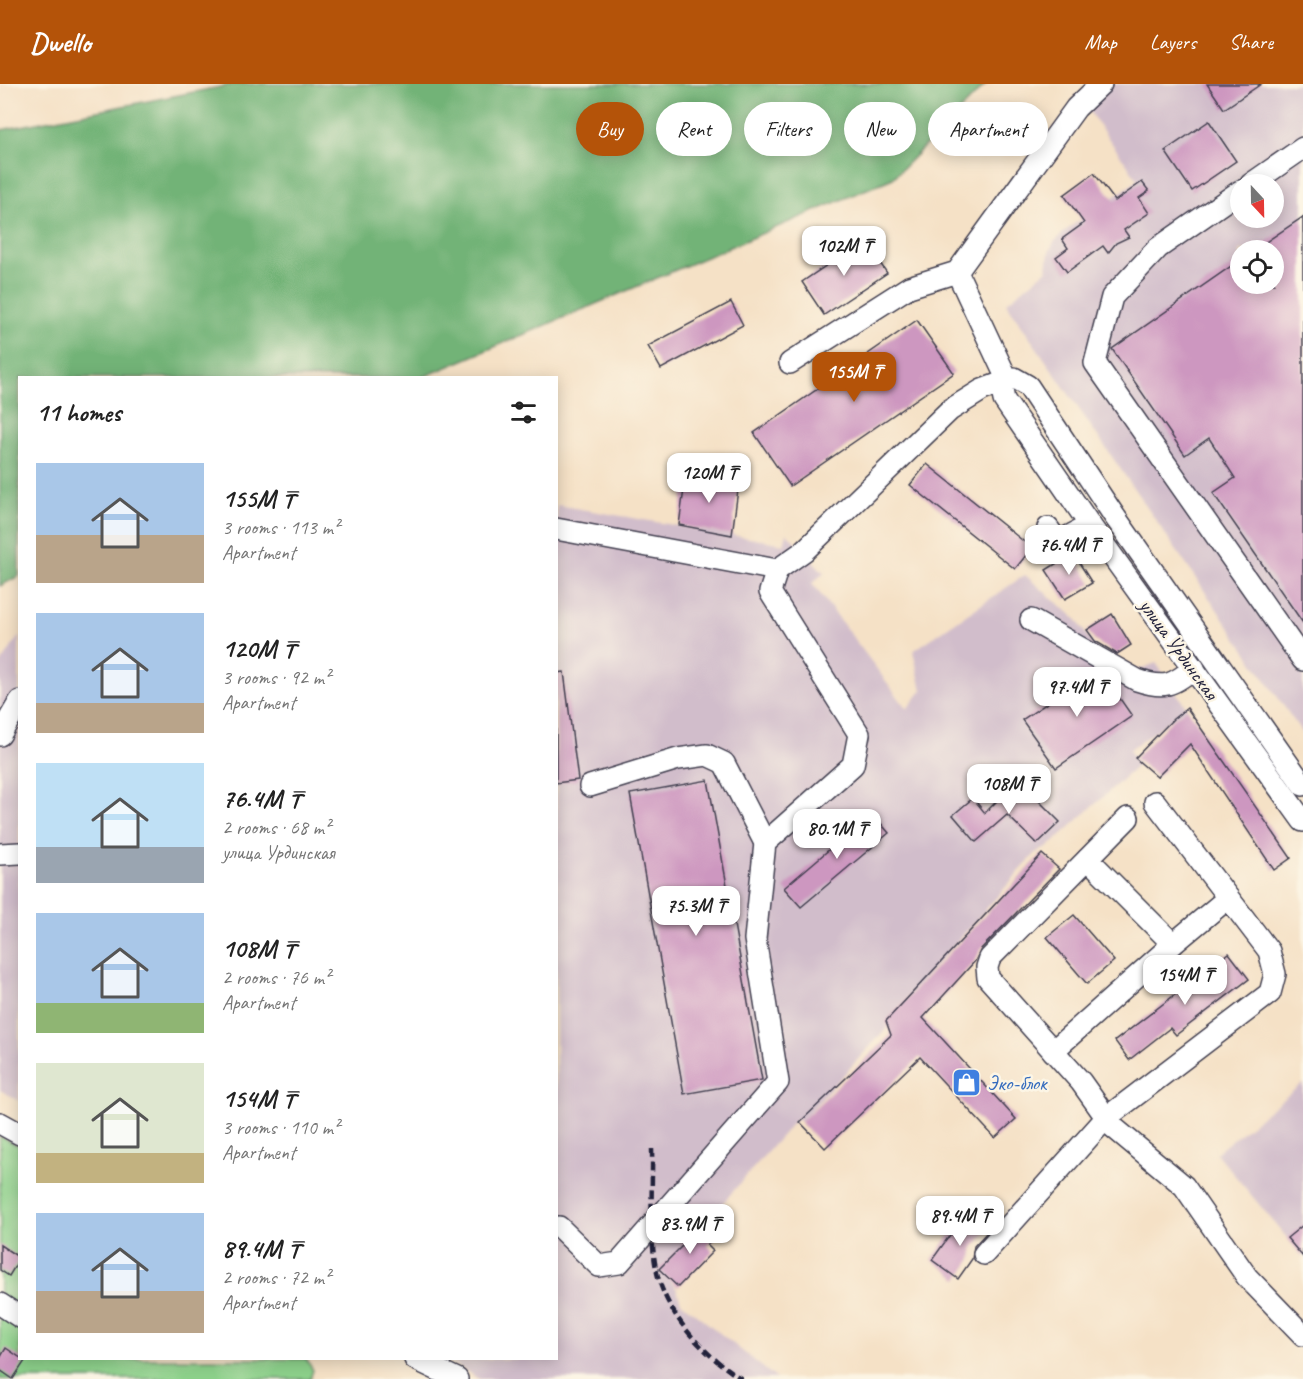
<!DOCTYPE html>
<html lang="en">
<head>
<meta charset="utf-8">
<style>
	:root { --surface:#fff; --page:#f6f6f6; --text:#222; --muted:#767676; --accent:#b45309 }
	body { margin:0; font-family:Caveat,sans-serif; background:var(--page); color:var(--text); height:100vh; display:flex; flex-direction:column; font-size:22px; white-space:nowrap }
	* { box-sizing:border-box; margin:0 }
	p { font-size:20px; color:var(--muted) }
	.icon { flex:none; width:33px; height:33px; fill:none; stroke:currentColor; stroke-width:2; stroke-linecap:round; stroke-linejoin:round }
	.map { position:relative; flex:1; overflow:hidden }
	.side { position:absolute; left:18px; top:292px; width:540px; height:984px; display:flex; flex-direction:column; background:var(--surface); border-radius:0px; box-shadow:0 3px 15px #0003 }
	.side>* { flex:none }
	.banner { position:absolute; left:576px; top:18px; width:570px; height:54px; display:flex; gap:12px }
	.needle { width:39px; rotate:158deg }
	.buttons { position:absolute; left:1230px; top:90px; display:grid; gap:12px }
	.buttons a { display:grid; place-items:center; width:54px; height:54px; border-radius:50%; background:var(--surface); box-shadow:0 3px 15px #0003; font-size:30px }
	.price { position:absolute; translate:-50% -51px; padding:0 14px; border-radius:12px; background:#fff; color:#222; font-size:20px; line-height:39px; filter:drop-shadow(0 2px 3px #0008) }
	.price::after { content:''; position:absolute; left:50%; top:36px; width:18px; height:14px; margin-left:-9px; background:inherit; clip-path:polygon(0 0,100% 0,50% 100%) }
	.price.current { background:var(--accent); color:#fff }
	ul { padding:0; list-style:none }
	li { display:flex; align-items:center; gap:18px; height:150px; padding:0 18px }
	li span { display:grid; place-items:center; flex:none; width:168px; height:120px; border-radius:0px; color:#555 }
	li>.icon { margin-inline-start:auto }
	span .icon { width:72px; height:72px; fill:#fffc; stroke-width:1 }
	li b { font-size:26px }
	h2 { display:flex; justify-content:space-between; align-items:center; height:72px; padding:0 18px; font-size:26px }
	.pill { padding:0 21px; border-radius:27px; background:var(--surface); box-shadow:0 3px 15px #0003; font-size:21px; line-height:54px }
	.pill.current { background:var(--accent); color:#fff }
	header { display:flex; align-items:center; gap:36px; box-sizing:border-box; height:84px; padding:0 30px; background:var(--accent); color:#fff }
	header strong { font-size:28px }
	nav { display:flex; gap:33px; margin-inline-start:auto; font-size:21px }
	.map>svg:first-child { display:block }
</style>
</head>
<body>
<header>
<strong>Dwello</strong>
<nav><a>Map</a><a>Layers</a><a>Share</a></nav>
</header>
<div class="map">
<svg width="1303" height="1295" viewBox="0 0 1303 1295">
	<rect width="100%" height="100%" fill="#fcf5e5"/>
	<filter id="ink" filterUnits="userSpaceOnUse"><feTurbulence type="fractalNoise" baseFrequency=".0167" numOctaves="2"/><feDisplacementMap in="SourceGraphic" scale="12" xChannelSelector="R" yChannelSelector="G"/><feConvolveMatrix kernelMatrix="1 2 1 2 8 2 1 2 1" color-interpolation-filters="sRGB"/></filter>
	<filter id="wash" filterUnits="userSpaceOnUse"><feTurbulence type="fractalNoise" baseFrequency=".008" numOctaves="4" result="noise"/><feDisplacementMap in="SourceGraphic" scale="24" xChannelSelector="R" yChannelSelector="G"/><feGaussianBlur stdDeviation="1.35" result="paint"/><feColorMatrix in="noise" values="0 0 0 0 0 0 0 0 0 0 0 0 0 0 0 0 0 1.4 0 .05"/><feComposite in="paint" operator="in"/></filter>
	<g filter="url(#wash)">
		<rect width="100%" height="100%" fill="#f5e1c6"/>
		<!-- industrial -->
		<g fill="#d1bdcb" fill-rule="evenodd">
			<path d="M 1112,0 L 1303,0 L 1303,650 L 1006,219 L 1047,186 L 1049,168 L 1054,158 L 1070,143 L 1138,96 L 1086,23 ZM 1240,100 L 1274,100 L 1274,134 L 1240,134 ZM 1240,166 L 1274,166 L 1274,200 L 1240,200 Z"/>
			<polygon points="557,421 784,460 787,449 824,489 812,499 907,625 922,606 913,567 1025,491 1076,535 1100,571 1136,587 1156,579 1187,624 1129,666 1138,681 1047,764 1037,768 886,937 887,944 800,1038 797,1034 707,1137 660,1184 676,1204 681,1218 777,1295 479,1295 447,1275 556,1275"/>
			<polygon points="19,552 19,1017 0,1006 0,581"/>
			<polygon points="1303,999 1303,1173 1216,1069"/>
		</g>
		<!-- green -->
		<polygon fill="#8dd18b" stroke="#587a63" stroke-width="1.5" points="0,1052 19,1062 20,1275 306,1275 313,1286 310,1295 0,1295"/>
		<!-- forest -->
		<polygon fill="#72b377" stroke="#4a6a59" stroke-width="1.5" points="235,0 986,0 893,94 421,294 20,294 19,492 0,502 0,46"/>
		<g id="blocks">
			<!-- building -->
			<g fill="#cd97c0">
				<polygon points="1207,0 1261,0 1224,25"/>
				<polygon points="1209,37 1236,77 1192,107 1165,67"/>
				<polygon points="1094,89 1115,117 1142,98 1149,107 1139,114 1149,129 1124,146 1129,153 1116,159 1108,169 1103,162 1067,188 1056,173 1068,164 1062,155 1084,139 1064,111"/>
				<polygon points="1303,133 1303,539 1213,409 1235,394 1209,354 1185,371 1112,265 1240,176 1240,200 1274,200 1274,166 1254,166"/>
				<polygon points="864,156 887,189 824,231 802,198"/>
				<polygon points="731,218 743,241 661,285 648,262"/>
				<polygon points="917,236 954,289 790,402 754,349"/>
				<polygon points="927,380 1032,464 1015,485 910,401"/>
				<polygon points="686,391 739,398 732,451 679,441"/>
				<polygon points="1073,469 1092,499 1065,515 1046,486"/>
				<polygon points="1112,530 1131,561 1117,570 1095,557 1087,546"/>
				<polygon points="1095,587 1105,593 1132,632 1056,684 1022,636"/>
				<polygon points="564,588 578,696 556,699 556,589"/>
				<polygon points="1187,624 1291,774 1274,786 1190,660 1157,693 1135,674 1173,635"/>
				<polygon points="708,696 762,996 684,1010 630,710"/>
				<polygon points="1018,696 1060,738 1037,760 1007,731 976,758 953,731 973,714 985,729"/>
				<polygon points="872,729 889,749 801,823 784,804"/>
				<polygon points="1042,770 1059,785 981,865 975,877 923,934 1016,1035 995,1054 920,973 825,1064 800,1038 891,951 886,937"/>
				<polygon points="1074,831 1114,877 1087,900 1047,853"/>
				<polygon points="1229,869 1249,895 1176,951 1170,944 1129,976 1115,957"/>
				<polygon points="965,1130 988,1147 974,1162 972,1175 958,1195 932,1176"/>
				<polygon points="707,1137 719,1149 707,1161 713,1167 678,1203 659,1185"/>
				<polygon points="1303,1141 1303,1173 1287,1154"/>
				<polygon points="0,1161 20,1174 9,1192 0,1186"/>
				<polygon points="6,1264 25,1277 13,1295 0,1286 0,1274"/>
			</g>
		</g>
	</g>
	<g filter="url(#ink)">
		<use href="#blocks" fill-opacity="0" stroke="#423f50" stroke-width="1.5"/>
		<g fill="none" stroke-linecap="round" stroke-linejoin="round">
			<defs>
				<g id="minor">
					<polyline points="1251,100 1303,64"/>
					<polyline points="1240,107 1158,164 1112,213 1095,279 1303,576"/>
					<polyline points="957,188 1007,295"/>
					<polyline points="790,279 909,203 957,188 1076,24 1101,0"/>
					<polyline points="1001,301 1004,316 1090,441 1303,737"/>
					<polyline points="1048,444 1058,458 1090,441"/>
					<polyline points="556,445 777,486"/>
					<path d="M 1031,536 L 1137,596 C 1164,605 1172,602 1194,584"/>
					<polyline points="0,651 20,617"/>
					<polyline points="590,702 678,675 707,671 724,679 765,759"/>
					<polyline points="1128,734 990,874 987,883 988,894 1081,998 1113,1043 1184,1102 1247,1193 1303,1251"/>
					<polyline points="0,770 20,769"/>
					<polyline points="1173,860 1228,814"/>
					<polyline points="1053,967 1173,860 1088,775"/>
					<polyline points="0,1039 20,1050"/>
					<polyline points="559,1143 599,1182 619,1179 778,998 755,855 765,759 853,681 859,650 770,508 777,486 804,467 950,326 982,306 1014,294 1028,302 1115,433 1303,701"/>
					<polyline points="984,1170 1106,1034 1270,909 1275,890 1269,867 1155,718"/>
					<polyline points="0,1220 20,1233"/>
					<polyline points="415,1275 457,1295"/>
				</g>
			</defs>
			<!-- minor casing -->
			<use href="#minor" stroke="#423f50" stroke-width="24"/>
			<!-- minor -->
			<use href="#minor" stroke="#fff" stroke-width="21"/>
			<!-- rail -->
			<path stroke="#22223b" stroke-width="4.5" stroke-dasharray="9 4.5" stroke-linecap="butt" d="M 652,1065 C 653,1105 647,1165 661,1202 C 675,1240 708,1274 742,1295"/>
		</g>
	</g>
	<!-- icons -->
	<defs>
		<symbol id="shop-square" viewBox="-11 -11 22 22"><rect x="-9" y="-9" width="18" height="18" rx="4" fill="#3f7fe0" stroke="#fcf5e5"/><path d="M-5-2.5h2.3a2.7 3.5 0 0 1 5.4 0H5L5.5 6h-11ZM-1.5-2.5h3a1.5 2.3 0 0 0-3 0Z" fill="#fff"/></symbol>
	</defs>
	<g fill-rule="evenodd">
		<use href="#shop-square" x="950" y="982" width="33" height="33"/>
	</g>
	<g text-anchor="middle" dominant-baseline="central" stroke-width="5" stroke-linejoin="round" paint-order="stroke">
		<!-- street labels -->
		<g font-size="21" fill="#22223b" stroke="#fcf5e5">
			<text transform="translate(1179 565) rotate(54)">улица Урдинская</text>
		</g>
		<!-- shop labels -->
		<g font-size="21" fill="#366cbe" stroke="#fcf5e5" text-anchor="start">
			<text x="987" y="999">Эко-блок</text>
		</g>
	</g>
</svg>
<div class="buttons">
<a><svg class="needle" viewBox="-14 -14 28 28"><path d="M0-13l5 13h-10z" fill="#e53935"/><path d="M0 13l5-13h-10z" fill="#767676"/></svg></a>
<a><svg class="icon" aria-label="locate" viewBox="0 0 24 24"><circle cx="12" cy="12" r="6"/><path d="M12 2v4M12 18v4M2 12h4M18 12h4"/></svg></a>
</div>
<b class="price" style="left:844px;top:193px">102M ₸</b>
<b class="price current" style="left:854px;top:319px">155M ₸</b>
<b class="price" style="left:709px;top:420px">120M ₸</b>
<b class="price" style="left:1069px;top:492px">76.4M ₸</b>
<b class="price" style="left:1077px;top:634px">97.4M ₸</b>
<b class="price" style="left:1009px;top:731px">108M ₸</b>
<b class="price" style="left:837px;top:776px">80.1M ₸</b>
<b class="price" style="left:696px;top:853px">75.3M ₸</b>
<b class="price" style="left:1185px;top:922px">154M ₸</b>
<b class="price" style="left:960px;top:1163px">89.4M ₸</b>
<b class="price" style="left:690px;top:1171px">83.9M ₸</b>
<div class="banner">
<a class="pill current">Buy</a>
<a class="pill">Rent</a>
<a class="pill">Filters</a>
<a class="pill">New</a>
<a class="pill">Apartment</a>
</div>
<section class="side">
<h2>11 homes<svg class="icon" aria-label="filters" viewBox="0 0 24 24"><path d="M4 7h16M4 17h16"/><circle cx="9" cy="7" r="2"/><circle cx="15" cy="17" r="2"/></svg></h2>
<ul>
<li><span style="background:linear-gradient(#a9c7e8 60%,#b9a48a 0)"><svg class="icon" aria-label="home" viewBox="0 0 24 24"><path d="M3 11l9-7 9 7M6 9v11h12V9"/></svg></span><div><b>155M ₸</b><p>3 rooms · 113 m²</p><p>Apartment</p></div></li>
<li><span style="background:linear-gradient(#a9c7e8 75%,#b9a48a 0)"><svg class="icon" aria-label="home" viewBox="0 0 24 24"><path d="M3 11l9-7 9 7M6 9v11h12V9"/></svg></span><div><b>120M ₸</b><p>3 rooms · 92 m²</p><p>Apartment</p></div></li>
<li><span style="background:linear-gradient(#bfe0f5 70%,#9aa5b1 0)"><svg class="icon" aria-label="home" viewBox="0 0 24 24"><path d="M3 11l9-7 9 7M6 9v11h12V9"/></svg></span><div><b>76.4M ₸</b><p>2 rooms · 68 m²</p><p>улица Урдинская</p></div></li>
<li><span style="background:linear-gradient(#a9c7e8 75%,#8fb573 0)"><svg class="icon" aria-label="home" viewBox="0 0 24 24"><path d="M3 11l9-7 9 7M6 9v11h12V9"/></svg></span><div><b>108M ₸</b><p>2 rooms · 76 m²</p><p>Apartment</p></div></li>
<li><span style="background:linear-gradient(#dfe7d0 75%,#c2b280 0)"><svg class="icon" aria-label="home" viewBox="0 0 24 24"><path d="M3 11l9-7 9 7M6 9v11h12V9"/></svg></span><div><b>154M ₸</b><p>3 rooms · 110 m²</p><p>Apartment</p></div></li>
<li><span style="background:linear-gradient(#a9c7e8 65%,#b9a48a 0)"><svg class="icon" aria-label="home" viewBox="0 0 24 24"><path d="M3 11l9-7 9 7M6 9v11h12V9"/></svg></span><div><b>89.4M ₸</b><p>2 rooms · 72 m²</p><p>Apartment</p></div></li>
</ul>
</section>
</div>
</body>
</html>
